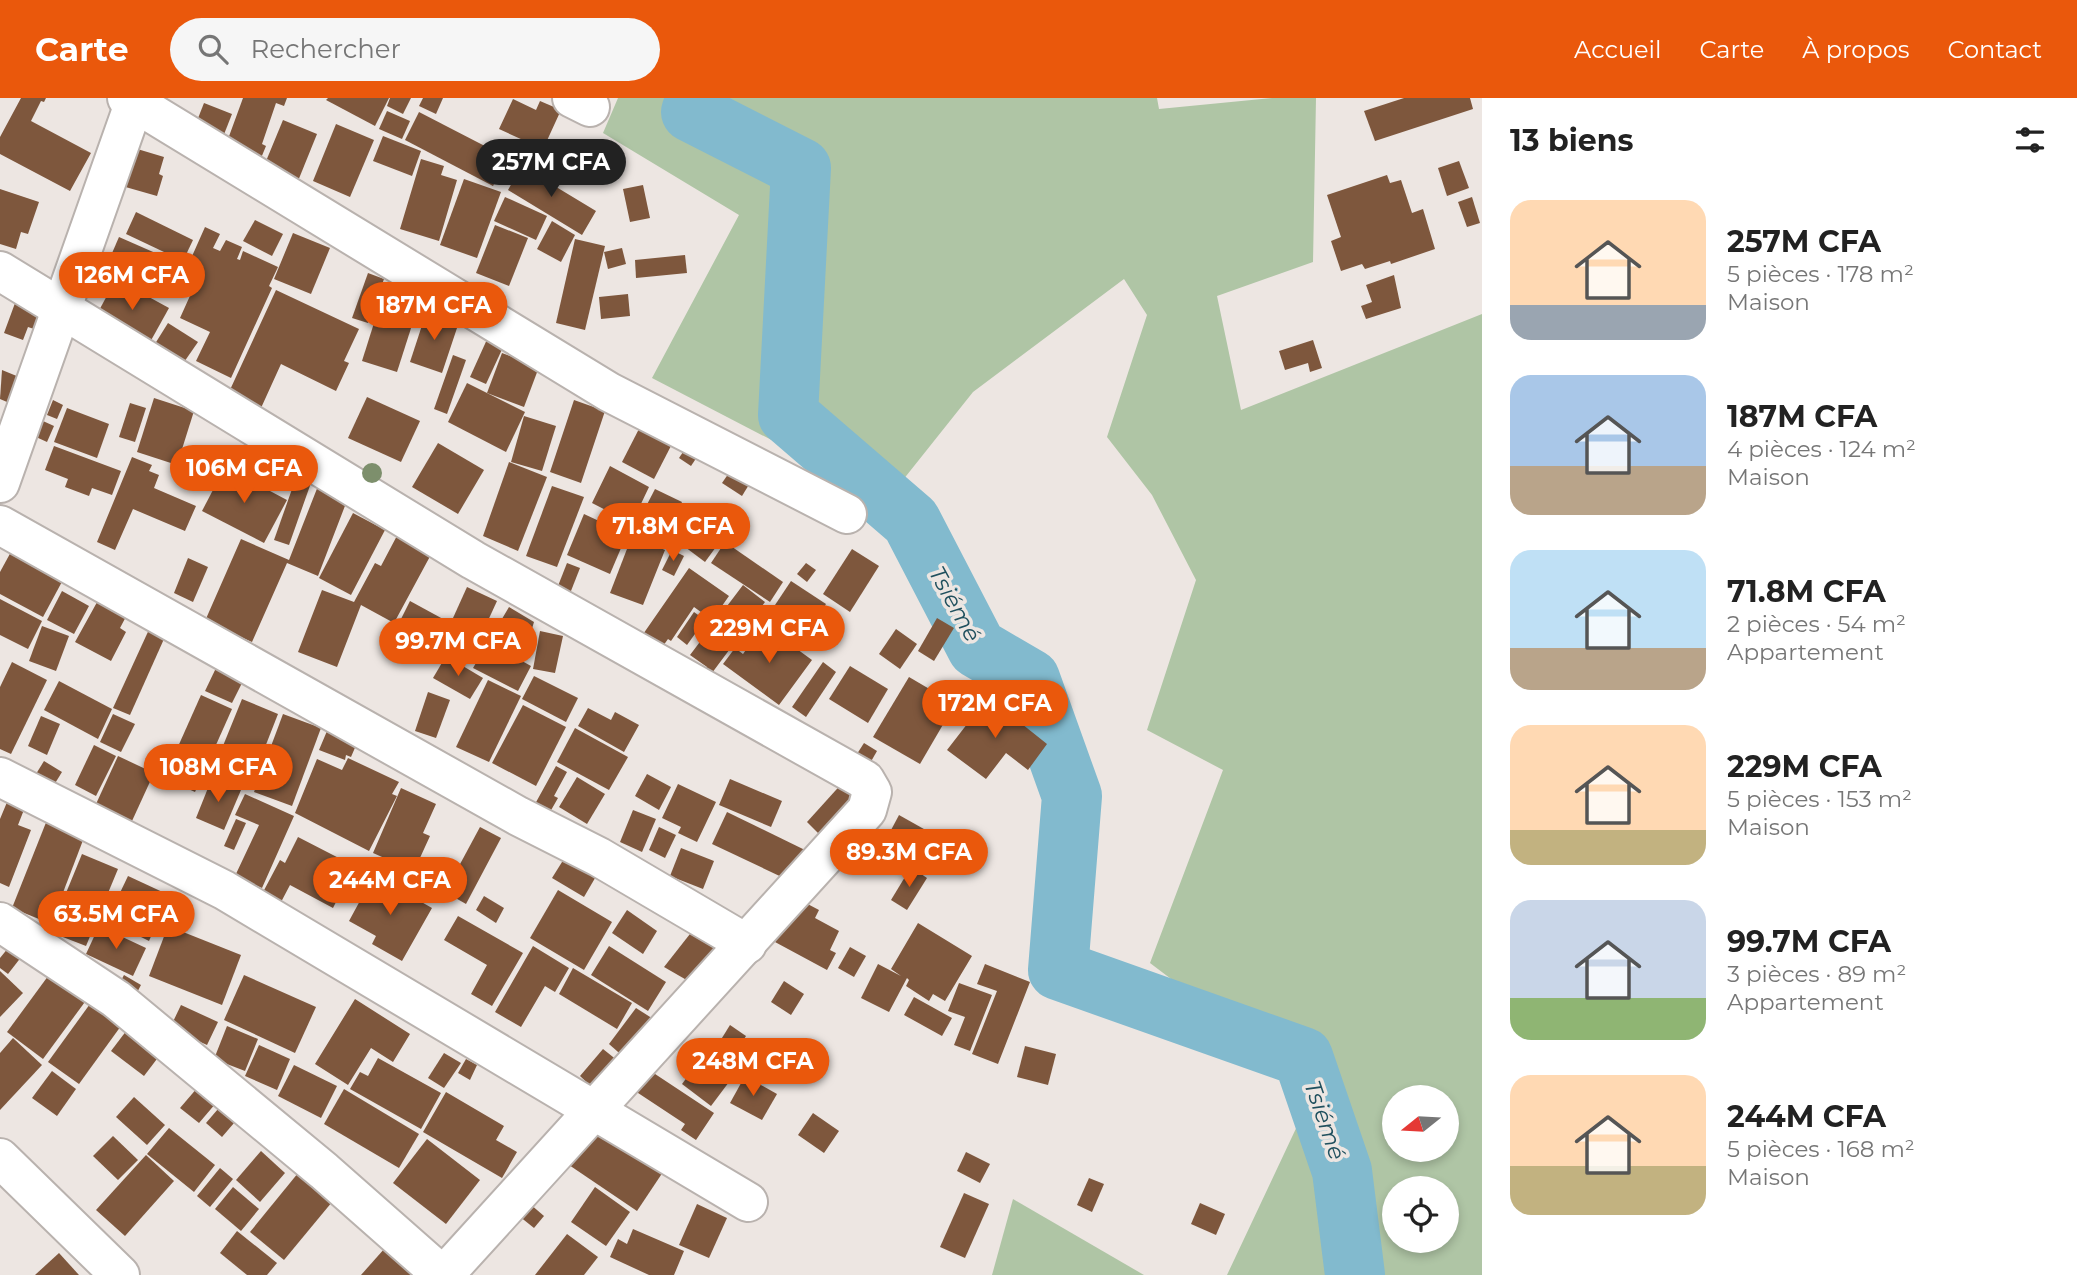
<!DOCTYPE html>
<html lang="fr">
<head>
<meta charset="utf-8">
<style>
	:root { --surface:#fff; --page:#f6f6f6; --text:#222; --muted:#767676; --accent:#ea580c }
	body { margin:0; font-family:Montserrat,sans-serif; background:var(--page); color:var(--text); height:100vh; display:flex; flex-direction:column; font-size:26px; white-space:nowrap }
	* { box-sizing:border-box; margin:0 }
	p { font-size:23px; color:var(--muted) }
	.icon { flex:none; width:38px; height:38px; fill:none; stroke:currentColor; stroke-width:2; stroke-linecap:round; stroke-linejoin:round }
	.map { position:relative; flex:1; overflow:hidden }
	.sheet { display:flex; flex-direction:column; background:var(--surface); width:595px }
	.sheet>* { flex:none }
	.needle { width:46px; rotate:252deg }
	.buttons { position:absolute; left:1382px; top:987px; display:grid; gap:14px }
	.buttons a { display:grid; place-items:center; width:77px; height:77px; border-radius:50%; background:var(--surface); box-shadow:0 4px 10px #0003; font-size:35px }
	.price { position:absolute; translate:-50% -60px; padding:0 16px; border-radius:24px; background:var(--accent); color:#fff; font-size:23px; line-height:46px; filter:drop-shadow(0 2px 4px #0008) }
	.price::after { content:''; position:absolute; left:50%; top:42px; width:21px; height:16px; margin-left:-10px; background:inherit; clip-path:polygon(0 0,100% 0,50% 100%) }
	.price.current { background:#222; color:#fff }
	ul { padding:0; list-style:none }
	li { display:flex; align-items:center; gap:21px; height:175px; padding:0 28px }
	li span { display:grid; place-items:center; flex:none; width:196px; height:140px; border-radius:21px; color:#555 }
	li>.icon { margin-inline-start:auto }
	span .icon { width:84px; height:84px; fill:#fffc; stroke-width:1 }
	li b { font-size:30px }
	h2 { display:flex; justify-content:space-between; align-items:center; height:84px; padding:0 28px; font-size:30px }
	header { display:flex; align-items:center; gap:42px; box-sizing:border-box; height:98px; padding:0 35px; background:var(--accent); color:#fff }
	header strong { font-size:33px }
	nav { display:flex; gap:38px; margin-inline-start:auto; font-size:24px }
	.search { width:490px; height:63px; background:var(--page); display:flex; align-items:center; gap:18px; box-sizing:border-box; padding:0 24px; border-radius:38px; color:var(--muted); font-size:26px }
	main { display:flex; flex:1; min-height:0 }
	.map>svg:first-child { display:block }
</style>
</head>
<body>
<header>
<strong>Carte</strong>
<div class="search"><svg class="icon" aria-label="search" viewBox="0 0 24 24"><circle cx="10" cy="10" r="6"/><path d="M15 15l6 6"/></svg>Rechercher</div>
<nav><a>Accueil</a><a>Carte</a><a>À propos</a><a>Contact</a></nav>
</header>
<main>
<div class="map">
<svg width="1482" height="1177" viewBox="0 0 1482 1177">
	<rect width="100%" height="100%" fill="#ede6e2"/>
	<!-- green -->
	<g fill="#afc5a5" fill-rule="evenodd">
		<path d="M 618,0 L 1157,0 L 1159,11 L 1272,0 L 1316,0 L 1313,164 L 1217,198 L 1241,312 L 1482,216 L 1482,1177 L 1227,1177 L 1315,990 L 1150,865 L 1223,672 L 1147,632 L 1196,482 L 1152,397 L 1107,339 L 1147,217 L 1124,181 L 973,294 L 887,402 L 652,280 L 739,117 L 603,35 ZM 1447,999 L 1447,1052 L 1395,1052 L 1395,999 ZM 1447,1090 L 1447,1143 L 1395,1143 L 1395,1090 Z"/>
		<polygon points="1013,1101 1144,1177 992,1177"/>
	</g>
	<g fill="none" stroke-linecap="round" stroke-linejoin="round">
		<!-- river -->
		<polyline stroke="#82bace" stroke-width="60" points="696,0 691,14 801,70 788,317 911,423 977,550 1030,581 1072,698 1058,872 1303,959 1342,1073 1355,1177"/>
	</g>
	<!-- building -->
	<g fill="#7e573d">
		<polygon points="21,0 46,0 44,4 41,3 31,23 91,55 70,93 0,56 0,39"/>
		<polygon points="243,0 287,0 284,8 276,5 262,46 266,48 259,65 224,52"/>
		<polygon points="328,0 389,0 375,28 326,2"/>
		<polygon points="390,0 411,0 403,16 387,8"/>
		<polygon points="423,0 443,0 436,16 419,8"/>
		<polygon points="1404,0 1470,0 1473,11 1375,43 1364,13"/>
		<polygon points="513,1 536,12 540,3 561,12 539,60 519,51 523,42 499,31"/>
		<polygon points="204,5 232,16 221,44 193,33"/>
		<polygon points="387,13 410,23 402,41 379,31"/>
		<polygon points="419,14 508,60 493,88 405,42"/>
		<polygon points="283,22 317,36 298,83 264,68"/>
		<polygon points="336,26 374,42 350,99 313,83"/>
		<polygon points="383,38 421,53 412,78 373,63"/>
		<polygon points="134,50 164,59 159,76 163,78 157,98 122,88"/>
		<polygon points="421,61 444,68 441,77 457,82 439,143 400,131"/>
		<polygon points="525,62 541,72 538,78 596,113 582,137 508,92"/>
		<polygon points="1459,63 1469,90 1447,98 1438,70"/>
		<polygon points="1387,77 1390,85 1401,82 1412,115 1423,111 1435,151 1391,166 1390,163 1365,171 1362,166 1341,173 1331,143 1341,139 1327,97"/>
		<polygon points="464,81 501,94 477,160 440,147"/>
		<polygon points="643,87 650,120 630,124 623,91"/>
		<polygon points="0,91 39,104 28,136 21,134 16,151 0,146"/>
		<polygon points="505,99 547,118 536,142 494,123"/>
		<polygon points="1472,99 1480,125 1467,129 1458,104"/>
		<polygon points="136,114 193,142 183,163 126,136"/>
		<polygon points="255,122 283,136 272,158 243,143"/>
		<polygon points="552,123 575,137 561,164 537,151"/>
		<polygon points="495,127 528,140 509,188 476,175"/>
		<polygon points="205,129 220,136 213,150 220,153 226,142 242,149 237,161 240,162 243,153 278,169 269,188 272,190 231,280 196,263 210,234 180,220 198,180 185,174"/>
		<polygon points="293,135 330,150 311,196 274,181"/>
		<polygon points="119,139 185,168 171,198 106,169"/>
		<polygon points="575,141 605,148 585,232 556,225"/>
		<polygon points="622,150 626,166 608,171 604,154"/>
		<polygon points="685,157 687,175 636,180 635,162"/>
		<polygon points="368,175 384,181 368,225 352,220"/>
		<polygon points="1394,177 1401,210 1366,221 1361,208 1372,204 1366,187"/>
		<polygon points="116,181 169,210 149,246 96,218"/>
		<polygon points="386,187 421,199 397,274 362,263"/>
		<polygon points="276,192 359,231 344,263 349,265 336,293 281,266 261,310 229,294"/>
		<polygon points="628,196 630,218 601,221 599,199"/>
		<polygon points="18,197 46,208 37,232 28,229 23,242 4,235"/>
		<polygon points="427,212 459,224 442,275 410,264"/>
		<polygon points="168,225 198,244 182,267 153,249"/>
		<polygon points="489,237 505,245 486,286 470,279"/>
		<polygon points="1313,242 1322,270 1310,274 1308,265 1285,272 1279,253"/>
		<polygon points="502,255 539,269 524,309 487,295"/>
		<polygon points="453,257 466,262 447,316 434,311"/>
		<polygon points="2,272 24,281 14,307 0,301"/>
		<polygon points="467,285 525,314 506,354 448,324"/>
		<polygon points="367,299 420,323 401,364 348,340"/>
		<polygon points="154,300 194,313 177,367 137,354"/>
		<polygon points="53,302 63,307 57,321 47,317"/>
		<polygon points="574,302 605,313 581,385 550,374"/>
		<polygon points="130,305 146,310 135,344 119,339"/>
		<polygon points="67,310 109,326 97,360 54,344"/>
		<polygon points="524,318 556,328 542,373 511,364"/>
		<polygon points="43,323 54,328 47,344 36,339"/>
		<polygon points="641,327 673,344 654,381 622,364"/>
		<polygon points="438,345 484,372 458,416 412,389"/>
		<polygon points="54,348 121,373 112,397 92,390 89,398 65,389 68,381 45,372"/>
		<polygon points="685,351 697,359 691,368 679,360"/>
		<polygon points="132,359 152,367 149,373 159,377 154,390 196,408 185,433 133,411 115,452 97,444"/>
		<polygon points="509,364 547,379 518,453 483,438"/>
		<polygon points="610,368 649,389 639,410 635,408 627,423 592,405"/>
		<polygon points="225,369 287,402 264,445 202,413"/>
		<polygon points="731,372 750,385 742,398 722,385"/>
		<polygon points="297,377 312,382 289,447 274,442"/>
		<polygon points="318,388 348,400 318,478 287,465 252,544 205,523 241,441 289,462"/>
		<polygon points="552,388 584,399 557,469 526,458"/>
		<polygon points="655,391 682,404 665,438 638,424"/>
		<polygon points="708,409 732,427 705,464 681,446"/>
		<polygon points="353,415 385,432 351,497 319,480"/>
		<polygon points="584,416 627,436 610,476 567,457"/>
		<polygon points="400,432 434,451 394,525 361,507 337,569 298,554 322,492 354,504 375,465 381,468"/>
		<polygon points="632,438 665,452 643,507 610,495"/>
		<polygon points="725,444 783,484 770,504 711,465"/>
		<polygon points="852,451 879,468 850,514 823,496"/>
		<polygon points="12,452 64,480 43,519 0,496 0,474"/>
		<polygon points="672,452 684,458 674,478 662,472"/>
		<polygon points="188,460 208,469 193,504 174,495"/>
		<polygon points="567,465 580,470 569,498 556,493"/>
		<polygon points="806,465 816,472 807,484 797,476"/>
		<polygon points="689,470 729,498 712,522 694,509 671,543 668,541 663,548 639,542"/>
		<polygon points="791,483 826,506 810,531 775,507"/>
		<polygon points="743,487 765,504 706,583 700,579 707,569 690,557"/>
		<polygon points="467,489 497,503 469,564 439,551"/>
		<polygon points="62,493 89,508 74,536 47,522"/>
		<polygon points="101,497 129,513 120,530 126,534 111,563 75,544"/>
		<polygon points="0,501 42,523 28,551 0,537"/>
		<polygon points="410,503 443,521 430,547 397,529"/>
		<polygon points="509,509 534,524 522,563 531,568 518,593 473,570"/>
		<polygon points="694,514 705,522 687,547 677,539"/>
		<polygon points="937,520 954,530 934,563 918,553"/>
		<polygon points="152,525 168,532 130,617 113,610"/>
		<polygon points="764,527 812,562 779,607 723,566 735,550 743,556"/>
		<polygon points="42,528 69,538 56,573 29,563"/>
		<polygon points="896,531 917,546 900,571 879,556"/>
		<polygon points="540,533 563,538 555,575 533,571"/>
		<polygon points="446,558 483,580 470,601 433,580"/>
		<polygon points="12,564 47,582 11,656 0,651 0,589"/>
		<polygon points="823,564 836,574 806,619 792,609"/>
		<polygon points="850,568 888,591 868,625 829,601"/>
		<polygon points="216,570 243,583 232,605 205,593"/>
		<polygon points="534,578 578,600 566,624 522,601"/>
		<polygon points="909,579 955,606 920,666 873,639"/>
		<polygon points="488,582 521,598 489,664 456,649"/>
		<polygon points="59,583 112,611 98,641 44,612"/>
		<polygon points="428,594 450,602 436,640 415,633"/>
		<polygon points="201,597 232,611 195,694 164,680"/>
		<polygon points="988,599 1047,646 1028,672 1006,655 986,681 947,652"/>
		<polygon points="242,601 278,616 251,685 214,670"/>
		<polygon points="523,607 566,629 536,688 492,665"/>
		<polygon points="588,610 611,622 615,614 639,627 624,654 578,628"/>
		<polygon points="113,616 135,626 121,654 100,644"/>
		<polygon points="283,616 321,630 292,708 254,694"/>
		<polygon points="41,618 60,626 47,657 28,648"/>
		<polygon points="575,630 628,659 609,692 557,664"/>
		<polygon points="327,633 357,645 351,659 346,657 345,662 319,652"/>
		<polygon points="864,645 877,653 869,667 855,659"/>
		<polygon points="94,647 116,658 96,698 75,687"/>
		<polygon points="118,658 154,675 132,723 96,706"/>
		<polygon points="348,660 399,684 392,696 397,698 369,753 295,715 317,661 342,672"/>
		<polygon points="44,663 62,674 54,687 36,676"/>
		<polygon points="556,668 567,674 554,698 558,700 550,714 535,706"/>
		<polygon points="647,676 671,689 659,712 635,698"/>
		<polygon points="577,679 605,696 587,726 559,709"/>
		<polygon points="212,680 241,692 224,732 196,720"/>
		<polygon points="730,681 782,703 771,729 719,707"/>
		<polygon points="845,682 859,695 820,737 807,724"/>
		<polygon points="678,686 716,704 697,744 678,735 681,729 662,720"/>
		<polygon points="401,690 436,706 423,735 430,738 414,773 373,755"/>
		<polygon points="245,696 294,718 262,790 235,778 259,727 235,717"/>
		<polygon points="10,697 27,704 18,727 31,732 9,789 0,785 0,721"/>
		<polygon points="633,712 656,721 642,754 620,744"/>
		<polygon points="727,714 807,753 786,781 712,746"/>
		<polygon points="899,717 947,744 929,777 881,751"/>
		<polygon points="236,721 246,725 234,752 224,748"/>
		<polygon points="47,722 85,737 51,826 12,810"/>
		<polygon points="480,729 501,740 466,806 445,794"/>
		<polygon points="659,729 676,737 665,760 649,752"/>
		<polygon points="298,739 364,773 356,789 346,784 333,810 290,787 280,806 262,796 280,762 285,765"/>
		<polygon points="681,750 714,763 703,791 670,778"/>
		<polygon points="82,756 118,771 86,848 50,834"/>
		<polygon points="567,756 598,775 584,799 552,780"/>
		<polygon points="911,769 927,780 907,812 891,802"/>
		<polygon points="374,777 432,810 402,863 372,846 376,838 349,823"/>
		<polygon points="128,778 169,797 149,843 107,822"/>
		<polygon points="558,792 612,824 584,872 530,840"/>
		<polygon points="484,798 504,810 496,825 476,812"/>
		<polygon points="800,802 819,812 815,820 839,833 830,852 836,855 827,872 775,844 793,810"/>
		<polygon points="627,812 657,833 643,856 612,835"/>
		<polygon points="458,818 523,855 492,908 471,896 487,867 444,842"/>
		<polygon points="918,825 972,858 945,903 933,896 929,903 906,888 909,882 907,880 889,914 861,900 878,866 901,878 891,871"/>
		<polygon points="697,827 727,852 697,888 664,869"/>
		<polygon points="99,828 146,850 133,878 86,856"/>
		<polygon points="168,828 241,857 222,907 149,878"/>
		<polygon points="17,839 29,849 8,876 0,870 0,860"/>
		<polygon points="533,848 569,870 555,894 545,888 521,929 495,914"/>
		<polygon points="609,848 666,884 648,913 591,877"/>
		<polygon points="850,849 866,858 854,879 838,870"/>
		<polygon points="985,866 1030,884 998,966 972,956 997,893 977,886"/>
		<polygon points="54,870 90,897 43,961 7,934"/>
		<polygon points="573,870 632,905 617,931 559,896"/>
		<polygon points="0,873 23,895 0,919"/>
		<polygon points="124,877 141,887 134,900 117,890"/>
		<polygon points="244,877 316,909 295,955 224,922"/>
		<polygon points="784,883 804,896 791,917 771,904"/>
		<polygon points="959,885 992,897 970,953 954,947 965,919 948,913"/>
		<polygon points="95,899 126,921 79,986 48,964"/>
		<polygon points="914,899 952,920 942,938 904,917"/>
		<polygon points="355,901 410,936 393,964 371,950 348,987 315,966"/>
		<polygon points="181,907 218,924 207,947 170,930"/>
		<polygon points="636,910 658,924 626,961 609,946"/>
		<polygon points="730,927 746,938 733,958 717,948"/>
		<polygon points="130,928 163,953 144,978 111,953"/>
		<polygon points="227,928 258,941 245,973 214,961"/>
		<polygon points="13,940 42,967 0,1012 0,955"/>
		<polygon points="712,946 741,968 711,1008 682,986"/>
		<polygon points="259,947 290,961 277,992 245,978"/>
		<polygon points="1025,948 1056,956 1048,987 1017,979"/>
		<polygon points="603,951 618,963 594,991 580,978"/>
		<polygon points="444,955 461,965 444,990 428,980"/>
		<polygon points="378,960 441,995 421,1031 350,991 360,974 368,978"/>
		<polygon points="466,961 477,967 470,982 458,975"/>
		<polygon points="294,967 337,988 321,1020 278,998"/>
		<polygon points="646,970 714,1015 696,1042 681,1032 685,1026 632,991"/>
		<polygon points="52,973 76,991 57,1018 32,1000"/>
		<polygon points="745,978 777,996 762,1022 730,1005"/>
		<polygon points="204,982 222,998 199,1025 180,1010"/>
		<polygon points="344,991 419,1036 399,1070 324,1026"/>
		<polygon points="446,994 504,1028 496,1042 517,1054 502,1080 423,1034"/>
		<polygon points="134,999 165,1027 147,1047 116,1019"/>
		<polygon points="224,1004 240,1018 222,1039 206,1025"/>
		<polygon points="813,1015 839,1033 824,1055 798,1037"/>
		<polygon points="595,1028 663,1074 637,1113 569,1067"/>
		<polygon points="169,1030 215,1067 194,1094 147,1056"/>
		<polygon points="113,1038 138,1062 118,1082 93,1058"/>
		<polygon points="427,1041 480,1082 446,1126 393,1085"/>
		<polygon points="261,1053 285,1075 260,1104 236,1082"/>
		<polygon points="966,1054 990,1066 980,1085 957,1073"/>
		<polygon points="146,1057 174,1083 125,1138 96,1112"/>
		<polygon points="303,1069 337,1098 284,1162 250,1134"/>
		<polygon points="220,1070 233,1081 210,1109 197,1098"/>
		<polygon points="1089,1080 1104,1086 1092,1114 1077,1107"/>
		<polygon points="233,1089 259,1111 241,1133 215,1111"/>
		<polygon points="595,1089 630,1114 606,1148 571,1124"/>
		<polygon points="964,1095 989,1106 965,1160 940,1149"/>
		<polygon points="1200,1105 1225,1116 1216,1137 1191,1126"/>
		<polygon points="530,1106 544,1118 534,1130 519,1118"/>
		<polygon points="697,1106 727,1120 709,1160 679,1147"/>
		<polygon points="633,1131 684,1153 674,1177 649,1177 610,1159 618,1141 627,1146"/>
		<polygon points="237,1133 277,1165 267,1177 247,1177 220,1155"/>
		<polygon points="567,1136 598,1159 584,1177 535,1177"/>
		<polygon points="385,1150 416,1177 361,1177"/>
		<polygon points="59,1155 79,1177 35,1177"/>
	</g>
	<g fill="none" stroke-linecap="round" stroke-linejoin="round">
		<defs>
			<g id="street">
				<polyline points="127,0 609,294 847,416"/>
				<polyline points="572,0 590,9"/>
				<polyline points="0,173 473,462 865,682 872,694 867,712 444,1177"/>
				<polyline points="0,385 136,0"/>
				<polyline points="0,427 518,718 599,759 747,846"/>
				<polyline points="0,679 224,792 748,1104"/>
				<polyline points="0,824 116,901 324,1073 442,1177"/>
				<polyline points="0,1060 120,1177"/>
			</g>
		</defs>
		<!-- street casing -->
		<use href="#street" stroke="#b9b2ae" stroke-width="42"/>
		<!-- street -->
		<use href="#street" stroke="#fff" stroke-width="38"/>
	</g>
	<!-- trees -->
	<g fill="#7d8f6c">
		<circle cx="372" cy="375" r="10"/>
		<circle cx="638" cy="429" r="10"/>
	</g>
	<g text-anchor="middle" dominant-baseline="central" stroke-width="7" stroke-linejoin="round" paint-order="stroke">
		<!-- water labels -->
		<g font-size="23" font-style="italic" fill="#20505e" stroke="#ede6e2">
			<text transform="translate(955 506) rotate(61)">Tsiémé</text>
			<text transform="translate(1325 1022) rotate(71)">Tsiémé</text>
		</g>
	</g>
</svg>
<div class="buttons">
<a><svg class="needle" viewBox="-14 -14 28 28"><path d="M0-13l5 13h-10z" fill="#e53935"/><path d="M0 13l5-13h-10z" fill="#767676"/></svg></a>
<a><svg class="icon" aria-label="locate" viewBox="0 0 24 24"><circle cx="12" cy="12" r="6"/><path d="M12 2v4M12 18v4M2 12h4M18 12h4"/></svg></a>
</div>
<b class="price current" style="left:551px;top:101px">257M CFA</b>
<b class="price" style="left:132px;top:214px">126M CFA</b>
<b class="price" style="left:434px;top:244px">187M CFA</b>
<b class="price" style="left:244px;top:407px">106M CFA</b>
<b class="price" style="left:673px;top:465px">71.8M CFA</b>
<b class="price" style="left:769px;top:567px">229M CFA</b>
<b class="price" style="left:458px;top:580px">99.7M CFA</b>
<b class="price" style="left:995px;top:642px">172M CFA</b>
<b class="price" style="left:218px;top:706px">108M CFA</b>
<b class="price" style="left:909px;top:791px">89.3M CFA</b>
<b class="price" style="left:390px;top:819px">244M CFA</b>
<b class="price" style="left:116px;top:853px">63.5M CFA</b>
<b class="price" style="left:753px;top:1000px">248M CFA</b>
</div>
<section class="sheet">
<h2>13 biens<svg class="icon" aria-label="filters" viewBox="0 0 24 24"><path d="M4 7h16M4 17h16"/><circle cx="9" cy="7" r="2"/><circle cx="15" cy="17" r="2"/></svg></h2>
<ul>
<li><span style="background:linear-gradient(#ffd9b3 75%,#9aa5b1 0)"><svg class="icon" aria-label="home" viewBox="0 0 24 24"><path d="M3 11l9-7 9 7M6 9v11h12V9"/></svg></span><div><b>257M CFA</b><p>5 pièces · 178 m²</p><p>Maison</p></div></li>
<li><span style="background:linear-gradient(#a9c7e8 65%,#b9a48a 0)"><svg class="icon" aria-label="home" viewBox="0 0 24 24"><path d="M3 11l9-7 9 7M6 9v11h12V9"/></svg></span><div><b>187M CFA</b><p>4 pièces · 124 m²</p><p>Maison</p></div></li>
<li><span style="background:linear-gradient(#bfe0f5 70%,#b9a48a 0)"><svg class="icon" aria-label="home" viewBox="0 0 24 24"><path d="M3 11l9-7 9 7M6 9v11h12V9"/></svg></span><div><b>71.8M CFA</b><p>2 pièces · 54 m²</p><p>Appartement</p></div></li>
<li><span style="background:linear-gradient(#ffd9b3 75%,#c2b280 0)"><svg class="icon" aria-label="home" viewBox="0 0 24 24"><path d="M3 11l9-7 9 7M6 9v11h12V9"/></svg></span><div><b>229M CFA</b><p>5 pièces · 153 m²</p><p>Maison</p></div></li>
<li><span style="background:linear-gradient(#c9d6e8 70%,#8fb573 0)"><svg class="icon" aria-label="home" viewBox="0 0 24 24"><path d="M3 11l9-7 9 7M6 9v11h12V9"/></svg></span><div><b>99.7M CFA</b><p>3 pièces · 89 m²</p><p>Appartement</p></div></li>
<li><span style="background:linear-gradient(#ffd9b3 65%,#c2b280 0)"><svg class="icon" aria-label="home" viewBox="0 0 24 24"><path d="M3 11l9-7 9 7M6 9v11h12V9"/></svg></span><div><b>244M CFA</b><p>5 pièces · 168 m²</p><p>Maison</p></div></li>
</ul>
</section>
</main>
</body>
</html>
